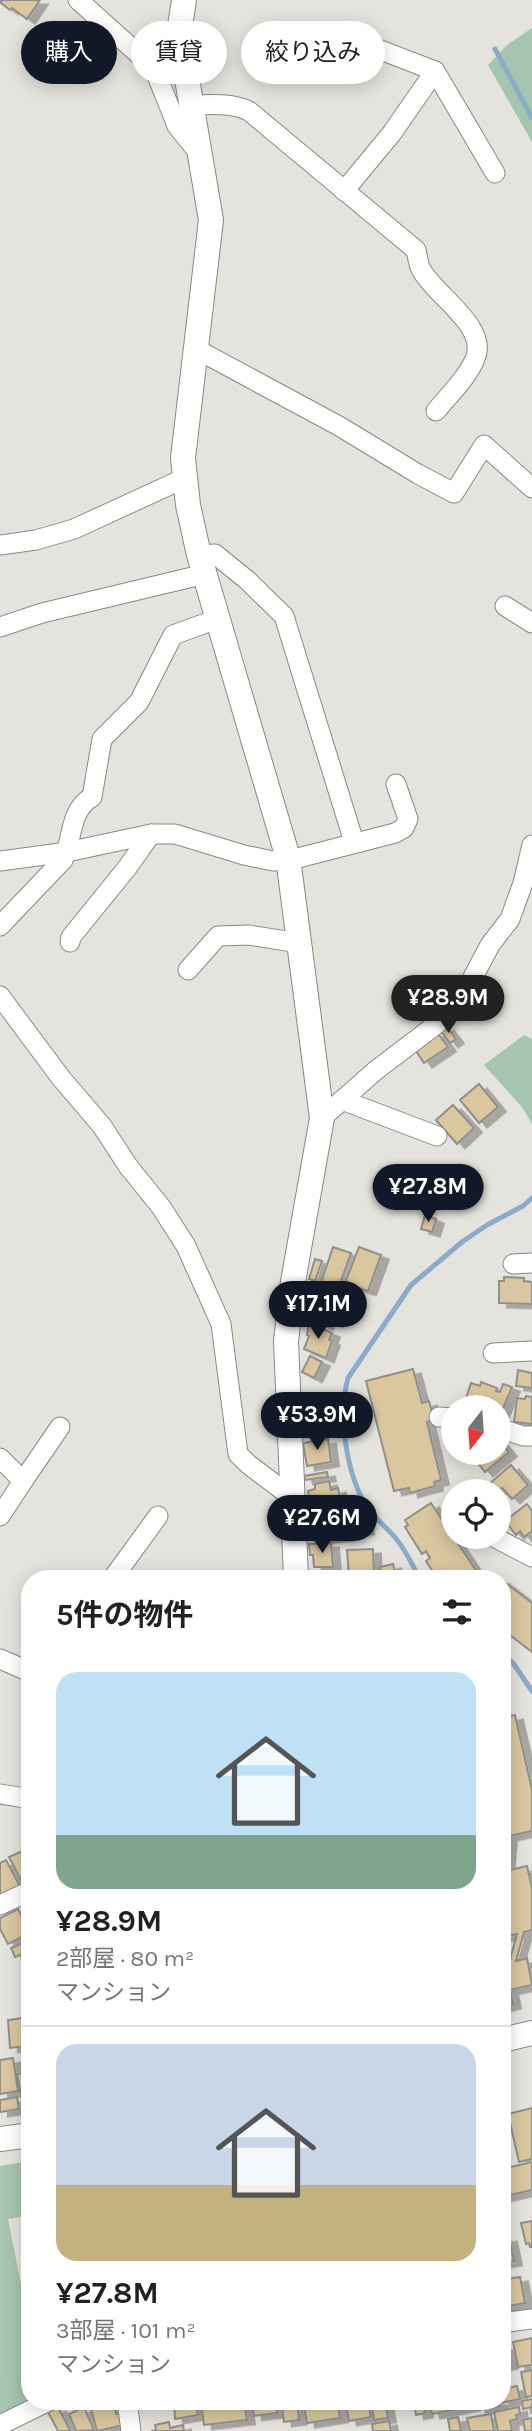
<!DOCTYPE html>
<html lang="ja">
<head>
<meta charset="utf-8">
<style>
	:root { --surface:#fff; --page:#f6f6f6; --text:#202124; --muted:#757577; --line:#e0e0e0; --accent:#111827 }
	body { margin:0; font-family:Karla,"Noto Sans JP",sans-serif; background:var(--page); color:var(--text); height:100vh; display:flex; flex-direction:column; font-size:26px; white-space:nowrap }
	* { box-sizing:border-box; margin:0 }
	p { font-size:23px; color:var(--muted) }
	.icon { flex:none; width:38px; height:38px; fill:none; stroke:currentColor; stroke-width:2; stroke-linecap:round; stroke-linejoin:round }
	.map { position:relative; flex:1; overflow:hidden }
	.side { position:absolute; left:21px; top:1570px; width:490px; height:840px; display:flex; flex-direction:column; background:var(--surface); border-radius:28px; box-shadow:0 4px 18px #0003 }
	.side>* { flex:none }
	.top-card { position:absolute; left:21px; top:21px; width:490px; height:63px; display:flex; gap:14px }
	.needle { width:46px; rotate:197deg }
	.controls { position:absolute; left:441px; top:1395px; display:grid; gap:14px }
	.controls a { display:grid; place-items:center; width:70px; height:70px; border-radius:50%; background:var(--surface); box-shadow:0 4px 18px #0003; font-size:35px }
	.price { position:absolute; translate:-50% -60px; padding:0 16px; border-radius:24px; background:var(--accent); color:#fff; font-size:23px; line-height:46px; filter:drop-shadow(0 2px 4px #0008) }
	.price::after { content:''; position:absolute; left:50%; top:42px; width:21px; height:16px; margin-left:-10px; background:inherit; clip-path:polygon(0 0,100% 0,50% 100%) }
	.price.selected { background:#222; color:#fff }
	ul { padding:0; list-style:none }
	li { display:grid; align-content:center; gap:14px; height:371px; padding:0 35px }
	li+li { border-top:2px solid var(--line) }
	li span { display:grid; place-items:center; height:217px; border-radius:21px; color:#555 }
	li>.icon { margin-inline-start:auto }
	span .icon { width:126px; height:126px; fill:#fffc; stroke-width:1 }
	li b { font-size:30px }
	h2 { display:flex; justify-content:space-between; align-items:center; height:84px; padding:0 35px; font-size:30px }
	.chip { padding:0 24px; border-radius:32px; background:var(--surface); box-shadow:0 4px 18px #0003; font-size:24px; line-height:63px }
	.chip.selected { background:var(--accent); color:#fff }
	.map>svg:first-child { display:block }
</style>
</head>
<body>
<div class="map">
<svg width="532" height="2431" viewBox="0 0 532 2431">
	<defs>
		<filter id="shadow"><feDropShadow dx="8" dy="4.5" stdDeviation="0" flood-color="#0004"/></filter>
	</defs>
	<rect width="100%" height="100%" fill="#e5e3dd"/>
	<!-- green -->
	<g fill="#a6c5ae">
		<polygon points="532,28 532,142 488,65 507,45"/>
		<polygon points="524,1035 532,1039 532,1124 522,1107 484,1065"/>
		<polygon points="24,2162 30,2185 30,2215 8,2219 30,2329 30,2400 0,2415 0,2166"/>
	</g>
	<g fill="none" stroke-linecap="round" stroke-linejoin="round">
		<!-- stream -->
		<g stroke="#8babc9" stroke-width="5">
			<polyline points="495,49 532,118"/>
			<path d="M 419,1578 C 412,1563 405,1549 394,1536 C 385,1526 372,1516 365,1504 C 346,1471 338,1415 348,1378 L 411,1285 L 462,1242 L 487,1225 L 523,1206 L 532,1198"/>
			<polyline points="502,1653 513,1663 532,1691"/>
		</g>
	</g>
	<!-- building -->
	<g fill="#dac7a0" stroke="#918f8a" stroke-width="2" filter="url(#shadow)">
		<polygon points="1,0 40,0 27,19 12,8 10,10 1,3"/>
		<polygon points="446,1026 456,1039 450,1043 440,1030"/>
		<polygon points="437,1032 448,1047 424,1063 414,1048"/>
		<polygon points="479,1084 498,1107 479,1123 460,1100"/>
		<polygon points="453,1105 474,1128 457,1144 436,1120"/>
		<polygon points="425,1215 436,1219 432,1232 421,1229"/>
		<polygon points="333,1247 351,1253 338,1289 321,1283"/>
		<polygon points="359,1247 381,1255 368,1291 345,1283"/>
		<polygon points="315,1259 322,1261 315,1281 309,1279"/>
		<polygon points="504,1277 524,1278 524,1281 532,1282 532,1304 499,1303 499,1281 504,1281"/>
		<polygon points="311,1294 342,1306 335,1323 327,1320 325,1325 301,1316"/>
		<polygon points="309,1323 332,1333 329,1340 332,1341 326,1358 304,1349 309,1336 307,1335"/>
		<polygon points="310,1356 322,1362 314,1378 302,1372"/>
		<polygon points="413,1369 422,1403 429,1401 434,1420 427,1422 441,1480 434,1482 435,1486 410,1493 409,1488 394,1491 366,1381"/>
		<polygon points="518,1370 532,1373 532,1388 516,1386"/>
		<polygon points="481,1382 497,1388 496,1391 500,1392 503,1384 512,1387 501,1413 499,1412 499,1407 484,1407 465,1401 471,1383 480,1386"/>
		<polygon points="321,1396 324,1416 306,1419 303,1399"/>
		<polygon points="526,1396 532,1397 532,1424 514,1422 517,1398 525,1399"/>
		<polygon points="328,1439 331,1462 307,1466 303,1443"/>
		<polygon points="499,1440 509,1452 485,1472 471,1455 474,1452 499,1452"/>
		<polygon points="511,1465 528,1485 512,1499 502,1488 495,1491 489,1484"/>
		<polygon points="327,1472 328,1477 305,1480 304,1476"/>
		<polygon points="329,1481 331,1490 338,1488 341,1504 307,1510 306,1503 310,1502 308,1491 315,1489 315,1484"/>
		<polygon points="431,1503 479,1575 475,1577 477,1578 437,1578 426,1561 430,1558 426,1551 422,1554 405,1527 408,1525 405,1520"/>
		<polygon points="527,1504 532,1511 532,1531 524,1537 520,1531 516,1535 505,1521"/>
		<polygon points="344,1518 346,1536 312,1540 311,1531 315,1530 314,1522"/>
		<polygon points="365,1521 366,1530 352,1532 351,1523"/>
		<polygon points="331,1543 333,1567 314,1567 313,1555 310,1555 309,1544"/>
		<polygon points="373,1549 374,1572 370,1572 370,1578 349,1578 347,1550"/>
		<polygon points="393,1564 397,1578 382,1578 380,1567"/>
		<polygon points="334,1572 335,1578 323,1578 322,1573"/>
		<polygon points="502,1580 532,1603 532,1652 502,1629"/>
		<polygon points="515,1715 532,1790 532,1831 509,1836 506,1871 527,1866 532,1888 532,1930 524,1932 516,1961 527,1958 532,1985 510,1990 513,2004 502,2007 502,1964 509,1963 517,1934 502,1937 502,1718"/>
		<polygon points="27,1849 30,1855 30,1884 24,1886 9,1857"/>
		<polygon points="6,1860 20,1886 0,1896 0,1863"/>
		<polygon points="18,1909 30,1933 8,1944 0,1929 0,1918"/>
		<polygon points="28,1941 30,1951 15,1957 11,1948"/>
		<polygon points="23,2018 26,2046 10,2048 8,2020"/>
		<polygon points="13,2058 18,2091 0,2094 0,2060"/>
		<polygon points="30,2071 30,2105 23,2106 17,2074"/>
		<polygon points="17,2097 19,2109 0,2112 0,2100"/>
		<polygon points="532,2108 532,2159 519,2162 508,2114"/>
		<polygon points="532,2162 532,2190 502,2197 502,2169"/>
		<polygon points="532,2221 532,2247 530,2247 529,2243 526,2244 521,2223"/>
		<polygon points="509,2237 514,2261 502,2263 502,2238"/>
		<polygon points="520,2277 525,2303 504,2307 502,2286 508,2285 507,2279"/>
		<polygon points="532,2338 532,2365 518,2367 513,2342"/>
		<polygon points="502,2346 507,2346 510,2364 502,2366"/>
		<polygon points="532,2370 532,2396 526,2397 521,2372"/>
		<polygon points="517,2386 520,2399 501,2403 502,2389"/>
		<polygon points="532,2399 532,2407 523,2409 522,2401"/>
		<polygon points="89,2401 113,2401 116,2414 120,2413 124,2425 97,2431"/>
		<polygon points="174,2401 195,2401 198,2415 175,2419"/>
		<polygon points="210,2401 244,2401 247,2420 204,2425 201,2403"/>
		<polygon points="252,2401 276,2401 277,2413 254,2416"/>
		<polygon points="281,2401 297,2401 299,2420 284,2422"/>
		<polygon points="303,2401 337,2401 340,2418 307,2423"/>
		<polygon points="345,2401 368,2401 371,2417 349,2421"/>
		<polygon points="371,2401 385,2401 388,2418 374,2420"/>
		<polygon points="414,2401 423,2401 425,2413 416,2415"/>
		<polygon points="429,2401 471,2401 472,2406 432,2414"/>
		<polygon points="476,2401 499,2401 500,2406 478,2410"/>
		<polygon points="58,2407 70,2430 68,2431 58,2431 48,2412"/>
		<polygon points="84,2407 94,2430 76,2431 69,2414"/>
		<polygon points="519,2407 520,2414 516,2415 517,2419 510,2421 512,2431 498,2431 494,2412"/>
		<polygon points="491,2414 494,2431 470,2431 467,2418"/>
		<polygon points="458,2417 461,2431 450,2431 448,2419"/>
		<polygon points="532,2418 532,2431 525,2431 523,2420"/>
		<polygon points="389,2421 391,2431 373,2431 372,2424"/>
		<polygon points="169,2422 170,2428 183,2425 184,2431 151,2431 156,2430 155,2425"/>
	</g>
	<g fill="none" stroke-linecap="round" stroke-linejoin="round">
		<defs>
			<g id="minor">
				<polyline points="78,0 154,68 177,126 198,152"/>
				<polyline points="365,44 435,71"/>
				<path d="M 190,105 C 211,105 230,102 249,111 L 416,250 C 418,257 418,266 422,271 C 436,296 489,327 475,359 C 467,378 449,395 436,411"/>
				<polyline points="344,191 392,133 435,71 495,173"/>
				<polyline points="196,349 339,426 418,474 454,493 484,445 532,488"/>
				<polyline points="0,545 36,540 74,529 185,478"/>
				<polyline points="199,555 215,554 247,580 284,616 354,842"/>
				<polyline points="505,606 532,623"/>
				<polyline points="0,627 42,613 205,574"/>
				<polyline points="0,861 67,852 151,834 175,834 244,855 273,861 298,858 395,833 404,828 408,819 396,784"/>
				<path d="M 0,926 L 63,860 C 73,840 69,810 92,797 L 102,739 L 139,702 L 173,635 L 217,619"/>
				<polyline points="70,942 71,937 127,868 151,834"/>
				<polyline points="188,970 218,936 249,935 299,943"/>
				<polyline points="0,996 61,1078 102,1126 128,1166 161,1207 186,1246 221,1324 238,1454 248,1464 293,1498"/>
				<polyline points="342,1100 437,1136"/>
				<polyline points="322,1118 375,1071 446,1017 461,1000 490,945 510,919 523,883 532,845"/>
				<polyline points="513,1264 532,1263"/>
				<polyline points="493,1353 532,1351"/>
				<polyline points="439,1417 453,1418"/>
				<polyline points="499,1428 523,1436 532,1436"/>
				<polyline points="0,1458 23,1481 0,1516"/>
				<polyline points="23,1481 60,1427"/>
				<polyline points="492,1536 532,1557"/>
				<polyline points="113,1578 158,1516"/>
				<polyline points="0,1659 30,1672"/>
				<polyline points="0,1794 25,1798"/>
				<polyline points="0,1905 30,1891"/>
				<polyline points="502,2323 532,2319"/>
				<polyline points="127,2401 131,2431"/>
				<polyline points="0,2425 49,2401"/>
			</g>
			<g id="tertiary">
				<polyline points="184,0 179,32 211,220 183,458 188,505 199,555 288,858 322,1118 293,1282 286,1341 296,1578"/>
				<polyline points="502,2040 532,2033"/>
				<polyline points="0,2139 30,2135"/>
			</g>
		</defs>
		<!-- minor casing -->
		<use href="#minor" stroke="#8a8883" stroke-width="21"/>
		<!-- tertiary casing -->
		<use href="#tertiary" stroke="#8a8883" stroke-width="26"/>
		<!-- minor -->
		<use href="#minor" stroke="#fff" stroke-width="19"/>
		<!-- tertiary -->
		<use href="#tertiary" stroke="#fff" stroke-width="24"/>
	</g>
</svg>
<div class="controls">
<a><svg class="needle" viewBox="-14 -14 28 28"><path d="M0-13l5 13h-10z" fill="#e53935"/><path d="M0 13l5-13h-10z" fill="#757577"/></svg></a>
<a><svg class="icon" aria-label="locate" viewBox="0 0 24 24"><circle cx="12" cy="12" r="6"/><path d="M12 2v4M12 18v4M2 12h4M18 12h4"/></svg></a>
</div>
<b class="price selected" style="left:448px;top:1035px">¥28.9M</b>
<b class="price" style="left:428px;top:1224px">¥27.8M</b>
<b class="price" style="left:318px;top:1341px">¥17.1M</b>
<b class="price" style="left:317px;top:1452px">¥53.9M</b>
<b class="price" style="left:322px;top:1555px">¥27.6M</b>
<div class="top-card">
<a class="chip selected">購入</a>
<a class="chip">賃貸</a>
<a class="chip">絞り込み</a>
</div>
<section class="side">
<h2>5件の物件<svg class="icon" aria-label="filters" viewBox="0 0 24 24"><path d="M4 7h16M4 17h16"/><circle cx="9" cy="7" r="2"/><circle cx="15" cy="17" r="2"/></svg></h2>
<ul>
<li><span style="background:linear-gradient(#bfe0f5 75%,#7fa58c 0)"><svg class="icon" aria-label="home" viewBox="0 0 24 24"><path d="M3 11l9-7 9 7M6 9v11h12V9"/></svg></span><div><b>¥28.9M</b><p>2部屋 · 80 m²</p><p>マンション</p></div></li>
<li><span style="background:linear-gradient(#c9d6e8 65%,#c2b280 0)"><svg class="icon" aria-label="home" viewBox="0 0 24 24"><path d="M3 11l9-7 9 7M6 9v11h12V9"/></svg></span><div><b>¥27.8M</b><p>3部屋 · 101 m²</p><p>マンション</p></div></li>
</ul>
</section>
</div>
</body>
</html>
